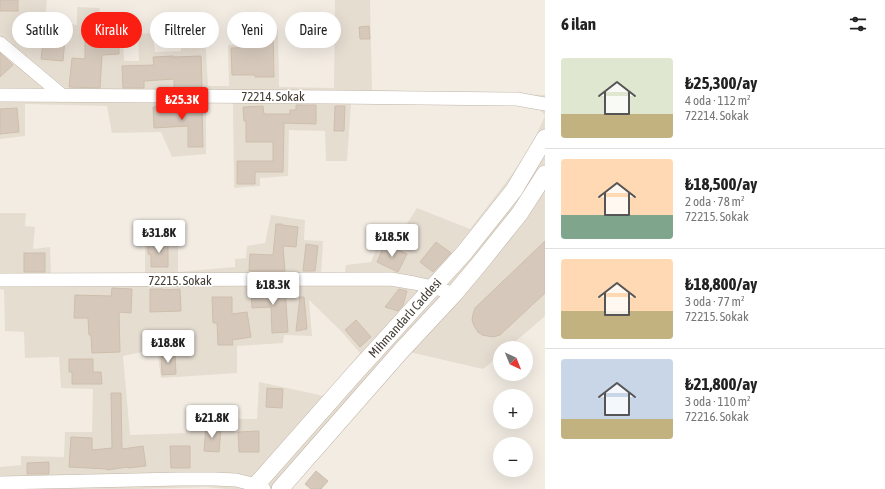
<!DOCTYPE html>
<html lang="tr">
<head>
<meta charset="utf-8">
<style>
	:root { --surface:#fff; --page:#f2f2f2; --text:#222; --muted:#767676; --line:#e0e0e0; --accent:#fa1f12 }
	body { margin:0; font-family:"Asap Condensed",sans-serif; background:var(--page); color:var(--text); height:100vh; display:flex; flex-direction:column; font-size:15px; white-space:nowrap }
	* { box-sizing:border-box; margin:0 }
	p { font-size:13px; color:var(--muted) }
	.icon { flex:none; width:22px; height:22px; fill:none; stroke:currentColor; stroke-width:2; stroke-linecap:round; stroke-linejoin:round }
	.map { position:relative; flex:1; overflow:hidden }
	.details { display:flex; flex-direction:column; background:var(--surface); width:340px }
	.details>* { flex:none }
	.top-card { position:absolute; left:12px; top:12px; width:380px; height:36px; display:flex; gap:8px }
	.needle { width:26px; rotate:137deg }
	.buttons { position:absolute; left:493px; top:341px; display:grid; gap:8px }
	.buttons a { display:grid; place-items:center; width:40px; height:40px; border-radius:50%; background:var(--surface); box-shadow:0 4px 16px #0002; font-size:20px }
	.price { position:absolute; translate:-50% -34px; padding:0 9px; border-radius:4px; background:#fff; color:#222; font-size:13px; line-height:26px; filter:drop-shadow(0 1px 2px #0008) }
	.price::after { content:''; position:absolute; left:50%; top:24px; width:12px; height:9px; margin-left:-6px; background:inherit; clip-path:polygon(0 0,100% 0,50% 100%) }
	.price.active { background:var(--accent); color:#fff }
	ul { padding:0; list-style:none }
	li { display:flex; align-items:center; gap:12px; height:100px; padding:0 16px }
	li+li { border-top:1px solid var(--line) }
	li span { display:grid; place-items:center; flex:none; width:112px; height:80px; border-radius:4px; color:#555 }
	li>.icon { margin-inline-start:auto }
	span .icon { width:48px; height:48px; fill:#fffc; stroke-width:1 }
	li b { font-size:17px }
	h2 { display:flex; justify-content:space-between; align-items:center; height:48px; padding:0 16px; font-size:17px }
	.chip { padding:0 14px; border-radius:18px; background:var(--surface); box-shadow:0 4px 16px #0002; font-size:14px; line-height:36px }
	.chip.active { background:var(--accent); color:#fff }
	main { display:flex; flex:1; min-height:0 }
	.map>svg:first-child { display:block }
</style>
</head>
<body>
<main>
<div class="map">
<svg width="545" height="489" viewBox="0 0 545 489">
	<rect width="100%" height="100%" fill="#f2ece3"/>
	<!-- residential -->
	<path fill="#e6ddd1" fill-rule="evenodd" d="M 0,0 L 47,0 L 45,20 L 77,25 L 77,7 L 100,8 L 97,24 L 102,24 L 103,33 L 123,33 L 124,61 L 139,61 L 138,34 L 153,33 L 155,52 L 181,51 L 181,21 L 204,19 L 208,86 L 229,86 L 228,45 L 259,44 L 259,29 L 278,29 L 279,87 L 334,88 L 335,0 L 370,0 L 372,90 L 545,95 L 545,316 L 508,348 L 500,348 L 500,355 L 483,369 L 405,351 L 286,489 L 227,489 L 206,487 L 140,489 L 0,489 L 0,467 L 21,465 L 21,456 L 64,457 L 65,432 L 92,432 L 93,389 L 61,388 L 59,357 L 25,358 L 24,332 L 5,331 L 4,290 L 0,289 L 0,213 L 26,213 L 25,226 L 35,227 L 33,249 L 50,247 L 51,275 L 145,275 L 145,233 L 178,233 L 178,272 L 235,267 L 235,259 L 246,258 L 247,246 L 265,243 L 271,215 L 305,220 L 304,240 L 323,241 L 321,273 L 345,272 L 346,265 L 371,262 L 383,232 L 398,238 L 417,208 L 470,229 L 513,173 L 530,148 L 538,131 L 545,116 L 542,112 L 537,107 L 528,106 L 351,104 L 347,161 L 326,161 L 325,131 L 289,130 L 288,176 L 260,178 L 260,186 L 234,188 L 233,103 L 206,103 L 206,154 L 172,157 L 161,132 L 112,133 L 107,106 L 25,104 L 25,136 L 0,139 ZM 309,300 L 341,331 L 360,353 L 324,396 L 259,382 L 257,419 L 187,419 L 186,433 L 130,435 L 123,356 L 157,349 L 161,378 L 237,373 L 237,346 L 283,343 L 284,335 L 312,336 Z"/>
	<!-- building -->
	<g fill="#d6c9bc" stroke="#cebeac">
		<rect x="0" y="0" width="18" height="11"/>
		<polygon points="24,15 40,16 39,25 66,28 63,61 41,59 43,43 22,41"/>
		<polygon points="369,26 370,39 360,39 359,27"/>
		<polygon points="273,31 274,77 255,77 255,75 232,75 231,48 264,47 263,32"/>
		<polygon points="85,38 119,38 119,54 102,55 100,88 69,87 72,58 85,59"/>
		<polygon points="0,53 13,65 0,77"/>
		<polygon points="173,56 173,57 201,56 202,87 174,88 174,79 144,81 144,88 123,88 122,66 154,65 153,57"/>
		<polygon points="296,105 316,105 316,124 284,123 283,172 255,172 255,184 237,184 237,161 273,161 273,142 246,142 246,121 244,121 243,107 263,106 264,114 290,114 290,110 296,110"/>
		<polygon points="173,106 202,106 203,147 188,147 188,126 154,128 153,107"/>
		<polygon points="335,106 345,106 344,131 334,131"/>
		<polygon points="17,108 19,132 0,134 0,109"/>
		<polygon points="276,224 282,224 282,225 298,227 296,247 283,246 285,271 249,271 250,254 273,255"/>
		<polygon points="545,241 545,293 500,335 493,337 482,335 478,332 474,326 472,320 473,314 475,308"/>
		<polygon points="168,242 168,267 151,267 151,255 148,254 148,243"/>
		<polygon points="436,242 451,253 433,272 420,262"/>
		<polygon points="306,244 318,246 315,271 303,271"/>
		<polygon points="385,244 407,254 398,272 377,262"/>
		<rect x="24" y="253" width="21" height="19"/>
		<polygon points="112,288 132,289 131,313 119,312 120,352 92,353 91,335 89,335 88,318 74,318 75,295 111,296"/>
		<polygon points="285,288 288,332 272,333 271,307 252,308 251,289"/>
		<polygon points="150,289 163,289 163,290 180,289 181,311 150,312"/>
		<polygon points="399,289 407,291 403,305 398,311 385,307"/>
		<polygon points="212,297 232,297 232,314 247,312 251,337 232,340 233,345 218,345 217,323 213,323"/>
		<polygon points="300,297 304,297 307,329 296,331"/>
		<polygon points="356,320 371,337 360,347 345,330"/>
		<polygon points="175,353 176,374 162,375 161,354"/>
		<polygon points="69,359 93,359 93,372 101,372 102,384 72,384 72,372 69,372"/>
		<polygon points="267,388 283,389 282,408 266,407"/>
		<polygon points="111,393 121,393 122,449 143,446 146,466 128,468 128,467 107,470 107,469 69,467 71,437 92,438 92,450 112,448"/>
		<polygon points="206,426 221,428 219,452 204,451"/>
		<polygon points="259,431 259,452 239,452 238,432"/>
		<polygon points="170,446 190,446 190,468 171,468"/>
		<polygon points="49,462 49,474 27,474 27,463"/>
		<polygon points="316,471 328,481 321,489 311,489 305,484"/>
	</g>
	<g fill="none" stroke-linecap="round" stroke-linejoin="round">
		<defs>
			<g id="minor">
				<polyline points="0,43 62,95"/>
				<polyline points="0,95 333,97 517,99 545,104"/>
				<polyline points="0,280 391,279 414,283 433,287 454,294"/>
				<polyline points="0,483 180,479 214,479 236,480 256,485 264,489"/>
			</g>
			<g id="tertiary">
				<polyline points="254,489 256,485 355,373 464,253 514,190 545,138"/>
				<polyline points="280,489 401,351 454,294 480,263 520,213 545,174"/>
			</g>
		</defs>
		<!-- minor casing -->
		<use href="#minor" stroke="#c0b6a9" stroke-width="14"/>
		<!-- tertiary casing -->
		<use href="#tertiary" stroke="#c0b6a9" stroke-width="18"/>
		<!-- minor -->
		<use href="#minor" stroke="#fff" stroke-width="13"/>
		<!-- tertiary -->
		<use href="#tertiary" stroke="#fff" stroke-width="17"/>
	</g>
	<g text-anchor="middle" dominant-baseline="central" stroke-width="3.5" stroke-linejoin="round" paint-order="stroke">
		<!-- street labels -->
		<g font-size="13" fill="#433c33" stroke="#fff">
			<text x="273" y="96">72214. Sokak</text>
			<text x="180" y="280">72215. Sokak</text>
			<text transform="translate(405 318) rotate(-48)">Mihmandarlı Caddesi</text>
		</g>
	</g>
</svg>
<div class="buttons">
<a><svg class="needle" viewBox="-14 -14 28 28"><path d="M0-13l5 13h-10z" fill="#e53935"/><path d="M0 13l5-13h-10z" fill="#767676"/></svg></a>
<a>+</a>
<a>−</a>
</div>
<b class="price active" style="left:182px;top:121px">₺25.3K</b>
<b class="price" style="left:159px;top:254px">₺31.8K</b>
<b class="price" style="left:392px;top:258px">₺18.5K</b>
<b class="price" style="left:273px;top:306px">₺18.3K</b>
<b class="price" style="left:168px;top:364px">₺18.8K</b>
<b class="price" style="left:212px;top:439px">₺21.8K</b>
<div class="top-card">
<a class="chip">Satılık</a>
<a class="chip active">Kiralık</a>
<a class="chip">Filtreler</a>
<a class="chip">Yeni</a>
<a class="chip">Daire</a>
</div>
</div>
<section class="details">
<h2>6 ilan<svg class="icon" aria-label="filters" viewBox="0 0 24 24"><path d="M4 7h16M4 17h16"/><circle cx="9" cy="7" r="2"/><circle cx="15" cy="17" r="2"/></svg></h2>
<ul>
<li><span style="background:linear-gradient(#dfe7d0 70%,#c2b280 0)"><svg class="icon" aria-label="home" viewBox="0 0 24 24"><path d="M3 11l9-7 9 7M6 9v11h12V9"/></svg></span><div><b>₺25,300/ay</b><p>4 oda · 112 m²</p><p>72214. Sokak</p></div></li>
<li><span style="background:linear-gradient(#ffd9b3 70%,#7fa58c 0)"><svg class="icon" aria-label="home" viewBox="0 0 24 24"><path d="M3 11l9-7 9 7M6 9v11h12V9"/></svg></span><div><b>₺18,500/ay</b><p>2 oda · 78 m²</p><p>72215. Sokak</p></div></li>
<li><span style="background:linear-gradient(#ffd9b3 65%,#c2b280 0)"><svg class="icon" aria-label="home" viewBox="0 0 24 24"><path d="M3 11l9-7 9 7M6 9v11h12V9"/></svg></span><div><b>₺18,800/ay</b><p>3 oda · 77 m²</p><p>72215. Sokak</p></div></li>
<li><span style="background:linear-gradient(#c9d6e8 75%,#c2b280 0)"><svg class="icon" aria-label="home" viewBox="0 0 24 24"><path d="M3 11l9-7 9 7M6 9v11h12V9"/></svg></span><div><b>₺21,800/ay</b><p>3 oda · 110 m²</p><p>72216. Sokak</p></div></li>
</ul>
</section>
</main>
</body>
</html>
